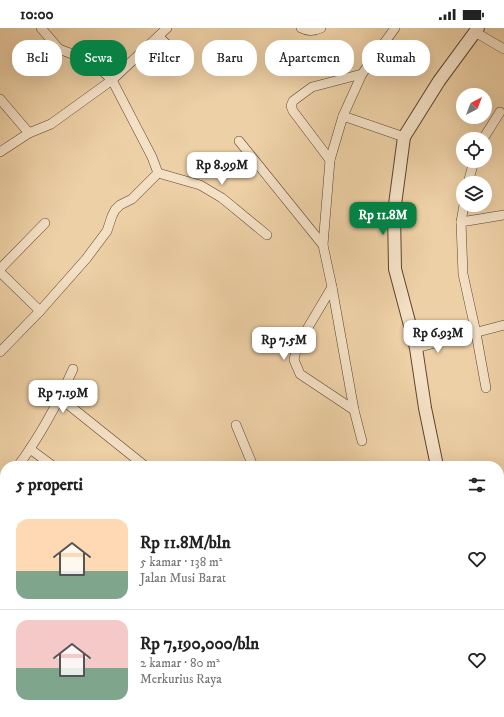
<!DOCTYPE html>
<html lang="id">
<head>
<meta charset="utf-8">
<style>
	:root { --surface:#fff; --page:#f6f6f6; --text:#222; --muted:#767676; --line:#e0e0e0; --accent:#0b8043 }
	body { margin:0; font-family:"IM FELL DW Pica",serif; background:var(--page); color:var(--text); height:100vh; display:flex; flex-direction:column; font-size:15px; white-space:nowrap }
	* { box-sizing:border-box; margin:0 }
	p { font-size:13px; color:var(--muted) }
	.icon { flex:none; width:22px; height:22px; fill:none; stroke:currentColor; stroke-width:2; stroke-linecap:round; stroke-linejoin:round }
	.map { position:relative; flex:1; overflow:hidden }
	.drawer { position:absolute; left:0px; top:433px; width:504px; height:256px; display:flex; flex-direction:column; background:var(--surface); border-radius:16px 16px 0 0; box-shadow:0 4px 16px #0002 }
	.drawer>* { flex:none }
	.banner { position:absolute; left:12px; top:12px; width:480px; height:36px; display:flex; gap:8px }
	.needle { width:26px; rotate:42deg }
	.tools { position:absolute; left:456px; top:60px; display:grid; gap:8px }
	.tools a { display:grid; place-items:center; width:36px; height:36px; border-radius:50%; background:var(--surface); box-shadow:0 4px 16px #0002; font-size:20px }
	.price { position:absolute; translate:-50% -34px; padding:0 9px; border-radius:8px; background:#fff; color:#222; font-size:13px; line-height:26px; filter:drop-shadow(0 1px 2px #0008) }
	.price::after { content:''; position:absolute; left:50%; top:24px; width:12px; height:9px; margin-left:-6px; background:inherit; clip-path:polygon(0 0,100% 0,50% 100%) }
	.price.on { background:var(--accent); color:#fff }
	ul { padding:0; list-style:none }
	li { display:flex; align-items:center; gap:12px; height:100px; padding:0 16px }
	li+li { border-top:1px solid var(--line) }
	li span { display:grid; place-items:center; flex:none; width:112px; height:80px; border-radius:12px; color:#555 }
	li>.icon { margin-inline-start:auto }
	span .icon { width:48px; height:48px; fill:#fffc; stroke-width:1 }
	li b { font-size:17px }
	h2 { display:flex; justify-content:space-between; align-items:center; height:48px; padding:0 16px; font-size:17px }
	.tag { padding:0 14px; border-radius:16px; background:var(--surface); box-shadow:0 4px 16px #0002; font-size:14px; line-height:36px }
	.tag.on { background:var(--accent); color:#fff }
	.status { display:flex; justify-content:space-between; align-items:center; height:28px; padding:0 20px; background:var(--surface); direction:ltr }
	.status svg { height:11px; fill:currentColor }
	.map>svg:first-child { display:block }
</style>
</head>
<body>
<div class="status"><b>10:00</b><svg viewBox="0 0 49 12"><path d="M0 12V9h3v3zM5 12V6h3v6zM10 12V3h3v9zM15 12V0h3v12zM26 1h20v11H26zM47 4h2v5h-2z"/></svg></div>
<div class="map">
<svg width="504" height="689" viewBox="0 0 504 689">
	<rect width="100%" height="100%" fill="#eed0a6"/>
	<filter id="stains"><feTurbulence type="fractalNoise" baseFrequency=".005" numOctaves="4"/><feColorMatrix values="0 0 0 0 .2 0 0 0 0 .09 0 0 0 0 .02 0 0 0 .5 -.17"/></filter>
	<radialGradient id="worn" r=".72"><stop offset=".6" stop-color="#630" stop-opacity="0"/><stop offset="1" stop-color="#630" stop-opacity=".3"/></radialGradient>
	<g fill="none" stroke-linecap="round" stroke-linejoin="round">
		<defs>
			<g id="minor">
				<polyline points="41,0 59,21 93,34 112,52 152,129 158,145"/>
				<path d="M 301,0 C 309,4 314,3 321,0"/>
				<polyline points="475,4 504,21"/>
				<polyline points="159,9 180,28"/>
				<polyline points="0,71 29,105"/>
				<polyline points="343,88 404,109"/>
				<polyline points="483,111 500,84"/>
				<polyline points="239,113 323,217"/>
				<polyline points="0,124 29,105 51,96 112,52 167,0"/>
				<polyline points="330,132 293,83 291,78 293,73 312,59 362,46"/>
				<polyline points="158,145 200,157 222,170 267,207"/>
				<polyline points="468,155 474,133"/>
				<polyline points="461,194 464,177"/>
				<polyline points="0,241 45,195"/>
				<polyline points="0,244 40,283"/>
				<polyline points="332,259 297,318 294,332 300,346 354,382"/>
				<polyline points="416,320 504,297"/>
				<polyline points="0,324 40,283 86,231 107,203 112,188 115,182 120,177 132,171 158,145"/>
				<polyline points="486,360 476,305 463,246 461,194 504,187"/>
				<polyline points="60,370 145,438"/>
				<polyline points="236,397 253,438"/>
				<polyline points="362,413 354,382 332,259 323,217 330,132 343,88 362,46 395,0"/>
				<polyline points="30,421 53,438"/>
				<path d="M 18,438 C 40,408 58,375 73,341"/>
				<polyline points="0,463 5,456"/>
				<polyline points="0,466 5,470"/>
				<polyline points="0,533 5,537"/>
				<polyline points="0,604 5,608"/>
				<polyline points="0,670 5,674"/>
				<polyline points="18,684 25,689"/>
				<polyline points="273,689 295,684"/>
				<polyline points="407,689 410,684"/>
			</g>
			<g id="tertiary">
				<polyline points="437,438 425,380 416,320 395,241 394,184 404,109 439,53 478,0"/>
				<polyline points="499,573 504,575"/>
				<polyline points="320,689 321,684"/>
			</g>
		</defs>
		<!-- minor casing -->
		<use href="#minor" stroke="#5a452d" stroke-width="10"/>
		<!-- tertiary casing -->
		<use href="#tertiary" stroke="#5a452d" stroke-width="14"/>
		<!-- minor -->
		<use href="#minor" stroke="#f4e0c5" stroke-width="9"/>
		<!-- tertiary -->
		<use href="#tertiary" stroke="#f4e0c5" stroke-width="12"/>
	</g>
	<rect width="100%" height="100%" filter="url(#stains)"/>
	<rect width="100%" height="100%" fill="url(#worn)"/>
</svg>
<div class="tools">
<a><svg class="needle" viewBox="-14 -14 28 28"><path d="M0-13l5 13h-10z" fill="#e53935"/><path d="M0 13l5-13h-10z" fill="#767676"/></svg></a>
<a><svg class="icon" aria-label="locate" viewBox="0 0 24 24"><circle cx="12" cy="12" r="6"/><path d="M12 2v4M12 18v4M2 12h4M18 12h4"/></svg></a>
<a><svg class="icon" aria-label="layers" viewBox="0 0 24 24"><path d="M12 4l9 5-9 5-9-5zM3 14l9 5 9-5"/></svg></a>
</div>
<b class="price" style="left:222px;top:158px">Rp 8.99M</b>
<b class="price on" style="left:383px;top:208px">Rp 11.8M</b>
<b class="price" style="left:438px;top:326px">Rp 6.93M</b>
<b class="price" style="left:284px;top:333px">Rp 7.5M</b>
<b class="price" style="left:63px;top:386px">Rp 7.19M</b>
<div class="banner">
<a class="tag">Beli</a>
<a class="tag on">Sewa</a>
<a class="tag">Filter</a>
<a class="tag">Baru</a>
<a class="tag">Apartemen</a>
<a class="tag">Rumah</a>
</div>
<section class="drawer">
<h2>5 properti<svg class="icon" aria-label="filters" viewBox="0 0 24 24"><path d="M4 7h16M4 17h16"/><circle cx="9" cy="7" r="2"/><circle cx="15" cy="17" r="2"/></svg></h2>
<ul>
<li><span style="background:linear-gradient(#ffd9b3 65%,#7fa58c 0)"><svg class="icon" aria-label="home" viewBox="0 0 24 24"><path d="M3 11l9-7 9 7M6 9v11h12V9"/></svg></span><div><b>Rp 11.8M/bln</b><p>5 kamar · 138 m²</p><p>Jalan Musi Barat</p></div><svg class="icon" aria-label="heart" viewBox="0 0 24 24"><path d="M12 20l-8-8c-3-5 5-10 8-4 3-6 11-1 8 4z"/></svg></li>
<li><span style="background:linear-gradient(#f6c9c9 60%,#7fa58c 0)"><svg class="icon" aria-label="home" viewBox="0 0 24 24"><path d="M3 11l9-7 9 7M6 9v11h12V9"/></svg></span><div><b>Rp 7,190,000/bln</b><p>2 kamar · 80 m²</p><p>Merkurius Raya</p></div><svg class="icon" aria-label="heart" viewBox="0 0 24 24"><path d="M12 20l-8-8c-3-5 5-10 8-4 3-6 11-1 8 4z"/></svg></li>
</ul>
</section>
</div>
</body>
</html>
